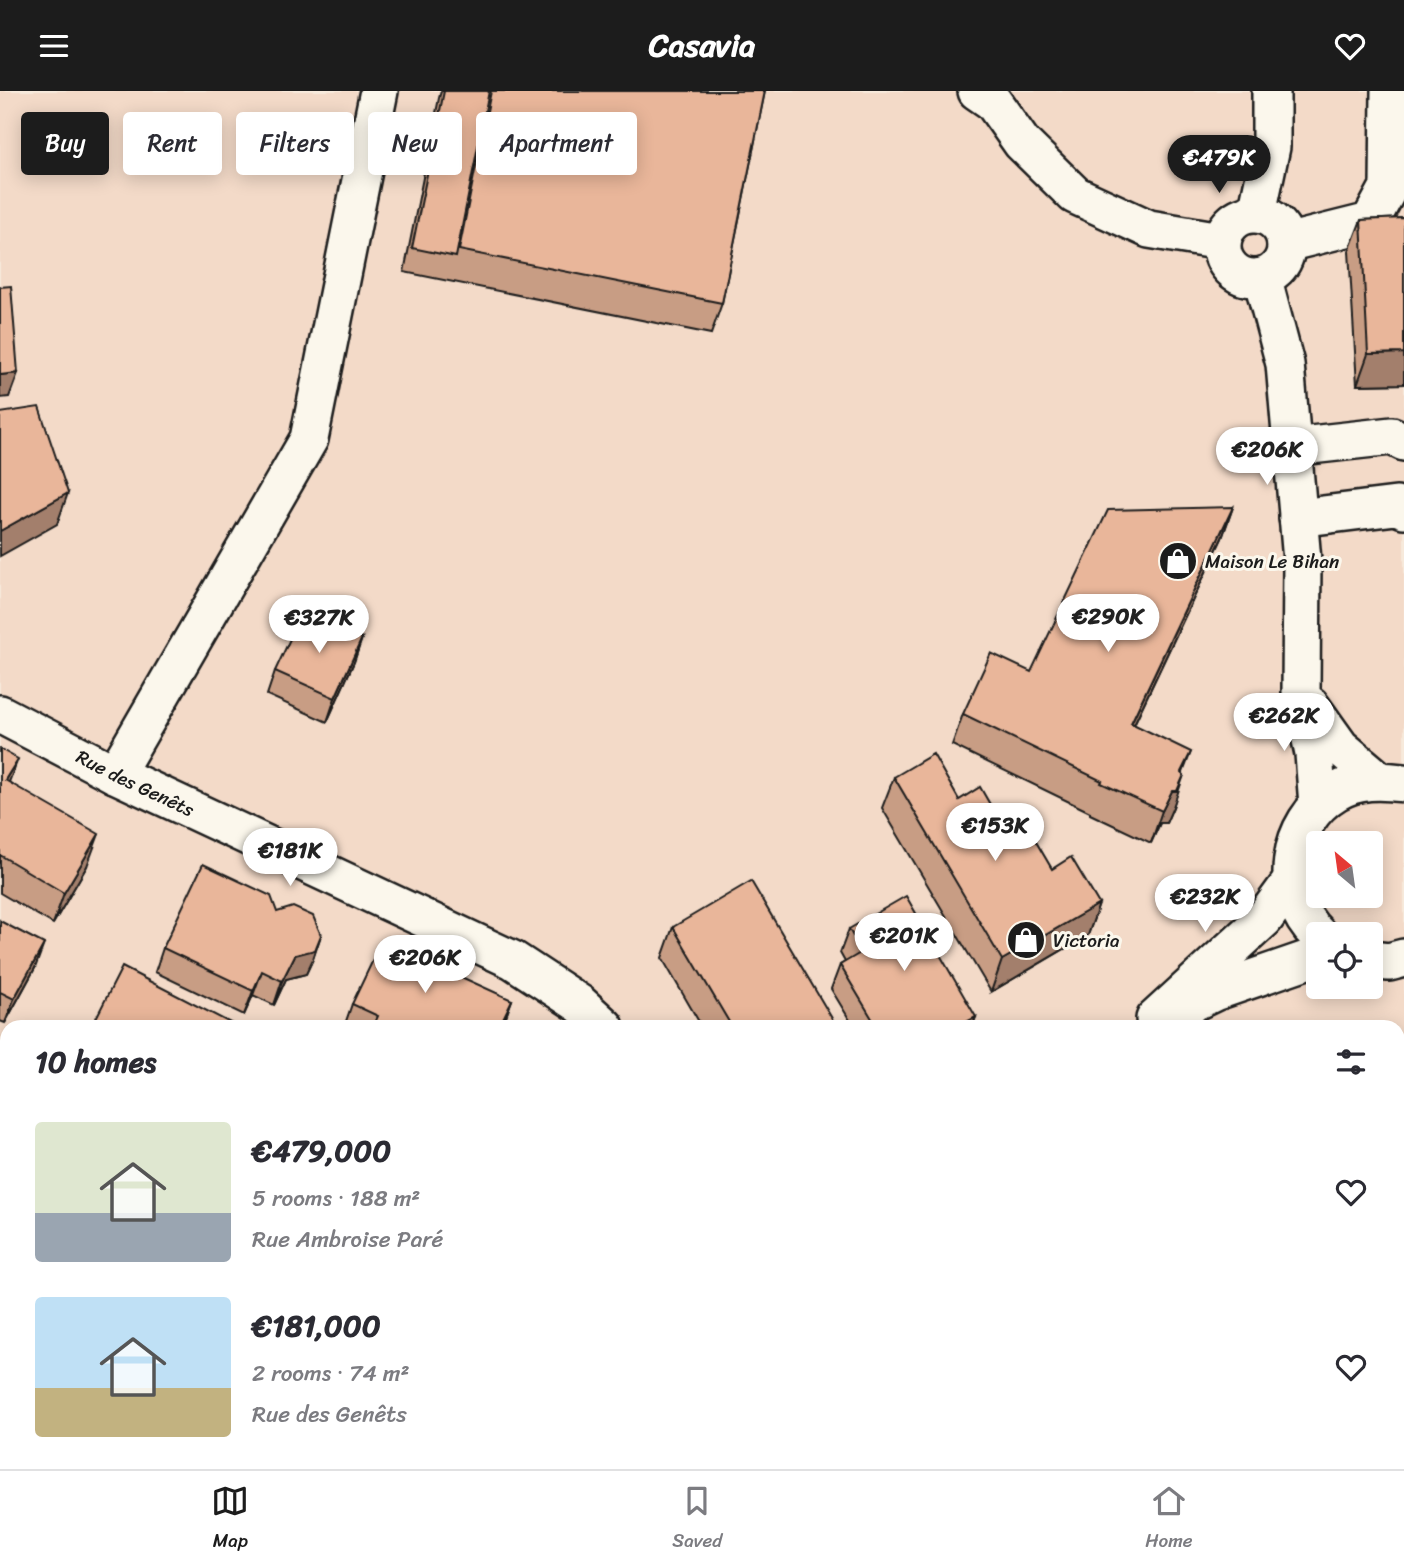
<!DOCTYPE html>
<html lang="en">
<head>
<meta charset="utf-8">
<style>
	:root { --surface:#fff; --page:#f2f2f3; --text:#2b2b33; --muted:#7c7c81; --line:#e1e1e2; --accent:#1c1c1c }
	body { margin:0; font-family:Sriracha,sans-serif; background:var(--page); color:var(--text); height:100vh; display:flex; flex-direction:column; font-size:26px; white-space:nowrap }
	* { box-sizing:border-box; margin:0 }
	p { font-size:23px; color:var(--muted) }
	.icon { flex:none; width:38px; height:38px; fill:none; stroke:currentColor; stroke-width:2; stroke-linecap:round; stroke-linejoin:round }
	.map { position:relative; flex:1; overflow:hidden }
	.panel { position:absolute; left:0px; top:929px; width:1405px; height:450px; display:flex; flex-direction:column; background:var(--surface); border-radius:21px 21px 0 0; box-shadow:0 4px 18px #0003 }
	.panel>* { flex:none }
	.guide { position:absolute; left:21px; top:21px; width:700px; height:63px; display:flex; gap:14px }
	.needle { width:46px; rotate:331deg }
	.buttons { position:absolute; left:1306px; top:740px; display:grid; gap:14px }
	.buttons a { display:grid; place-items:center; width:77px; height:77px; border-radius:7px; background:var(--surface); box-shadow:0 4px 18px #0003; font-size:35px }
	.price { position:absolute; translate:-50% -60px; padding:0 16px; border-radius:24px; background:#fff; color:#222; font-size:23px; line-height:46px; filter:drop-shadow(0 2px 4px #0008) }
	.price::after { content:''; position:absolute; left:50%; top:42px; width:21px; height:16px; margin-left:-10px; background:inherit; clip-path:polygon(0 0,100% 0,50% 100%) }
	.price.current { background:var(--accent); color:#fff }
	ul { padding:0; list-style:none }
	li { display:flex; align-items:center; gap:21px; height:175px; padding:0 35px }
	li span { display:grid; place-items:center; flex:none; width:196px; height:140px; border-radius:7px; color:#555 }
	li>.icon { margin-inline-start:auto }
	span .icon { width:84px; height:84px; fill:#fffc; stroke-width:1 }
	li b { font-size:30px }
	h2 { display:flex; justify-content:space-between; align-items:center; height:84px; padding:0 35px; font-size:30px }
	.tag { padding:0 24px; border-radius:7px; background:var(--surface); box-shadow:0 4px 18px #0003; font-size:24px; line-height:63px }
	.tag.current { background:var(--accent); color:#fff }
	header { display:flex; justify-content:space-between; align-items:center; height:91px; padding:0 35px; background:var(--accent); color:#fff; font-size:32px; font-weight:800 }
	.tabs { display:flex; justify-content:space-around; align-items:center; height:98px; border-top:2px solid var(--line); background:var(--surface); font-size:19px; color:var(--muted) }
	.tabs a { display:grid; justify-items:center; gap:4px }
	.tabs .current { color:var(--accent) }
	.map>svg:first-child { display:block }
</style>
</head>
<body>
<header><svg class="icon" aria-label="menu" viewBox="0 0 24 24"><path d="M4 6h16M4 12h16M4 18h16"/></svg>Casavia<svg class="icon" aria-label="heart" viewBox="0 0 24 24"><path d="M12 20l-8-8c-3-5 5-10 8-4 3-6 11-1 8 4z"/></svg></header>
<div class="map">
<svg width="1404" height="1378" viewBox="0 0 1404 1378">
	<rect width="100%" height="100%" fill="#f7eadc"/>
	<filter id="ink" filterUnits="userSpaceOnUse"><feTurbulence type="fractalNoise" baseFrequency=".0143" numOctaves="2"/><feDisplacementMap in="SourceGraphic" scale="14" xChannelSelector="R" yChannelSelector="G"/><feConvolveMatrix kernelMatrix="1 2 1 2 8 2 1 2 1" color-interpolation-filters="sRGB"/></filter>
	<g filter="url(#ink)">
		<!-- built -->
		<path fill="#f3dac8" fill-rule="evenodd" d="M 0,0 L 1404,0 L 1404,1378 L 15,1378 L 0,1374 ZM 1318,752 L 1370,752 L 1370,805 L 1318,805 ZM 1318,844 L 1370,844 L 1370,896 L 1318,896 ZM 7,936 L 1398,936 L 1398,1372 L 7,1372 Z"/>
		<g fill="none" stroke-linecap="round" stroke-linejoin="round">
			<defs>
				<g id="minor">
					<polyline points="977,0 993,11 1022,52 1075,104 1149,138 1221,150"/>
					<polyline points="1257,122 1271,56 1271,0"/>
					<circle cx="1254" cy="155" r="32"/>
					<polyline points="1286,152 1370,131 1389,96 1390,0"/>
					<polyline points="1262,186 1285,273 1302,470 1301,601 1314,663 1318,714"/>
					<polyline points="1292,356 1392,345 1404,351"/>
					<polyline points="1298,427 1396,415 1404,418"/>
					<polyline points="1310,614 1340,656 1379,689"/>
					<path id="s1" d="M 0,623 L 115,683 L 513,869 L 580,913 L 605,936"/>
					<polyline points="115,683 309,348 379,0"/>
					<path d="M 1318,844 C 1276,804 1287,730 1336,701 C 1358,688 1380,689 1404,692"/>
					<polyline points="1370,869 1389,871 1404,867"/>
					<polyline points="1181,917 1214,901 1318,865"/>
					<polyline points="1155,928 1264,828 1291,791"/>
					<polyline points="0,1033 7,1037"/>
					<polyline points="1008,1372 1011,1378"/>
					<polyline points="514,1378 515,1372"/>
				</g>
			</defs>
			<!-- minor casing -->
			<use href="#minor" stroke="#1c1c1c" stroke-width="42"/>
			<!-- minor -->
			<use href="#minor" stroke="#fbf7ec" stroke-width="37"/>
		</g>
		<!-- wall -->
		<g fill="#c89d84" stroke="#1c1c1c" stroke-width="2">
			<polygon points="441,0 765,0 722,212 711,243 404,181 439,7"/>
			<polygon points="1404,127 1404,293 1357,294 1349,160 1361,129"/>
			<polygon points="1233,416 1222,447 1134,633 1183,682 1173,716 1166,732 1160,732 1151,752 1090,723 1090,721 952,654 963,623 1031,581"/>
			<polygon points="362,547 354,571 327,631 267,604 275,580"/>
			<polygon points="0,658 9,691 87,775 53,833 0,802"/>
			<polygon points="894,686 959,709 1007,743 1099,813 1088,844 991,901 882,717"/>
			<polygon points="277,821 321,844 313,868 306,883 286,888 274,914 253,904 244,924 155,881 163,857"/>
			<polygon points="0,830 35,877 5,932 0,930"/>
			<polygon points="673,836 837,936 702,936 662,867"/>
			<polygon points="849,838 976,926 972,936 854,936 831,898 840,874 845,871 840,862"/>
			<polygon points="512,909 502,936 344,936 352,913"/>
			<polygon points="246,1372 314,1372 311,1378 258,1378"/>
			<polygon points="1155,1372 1180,1372 1167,1378 1158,1378"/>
		</g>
		<!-- shaded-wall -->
		<g fill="#a37f6c" stroke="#1c1c1c" stroke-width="2">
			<polygon points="1404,262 1404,293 1357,294 1368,263"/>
			<polygon points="18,282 9,306 0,307 0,284"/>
			<polygon points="68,402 57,433 0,465 0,440"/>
			<polygon points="1233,416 1222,447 1120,663 1131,632"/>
			<polygon points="362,547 354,571 327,631 335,607"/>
			<polygon points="1191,661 1179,692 1184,684 1173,716 1166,732 1160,732 1151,752 1162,720"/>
			<polygon points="18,668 6,699 5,689"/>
			<polygon points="99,743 87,775 53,833 64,802"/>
			<polygon points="1099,813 1088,844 991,901 1002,869"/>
			<polygon points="321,844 313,868 306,883 286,888 274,914 282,890 295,864"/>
			<polygon points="44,853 35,877 5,932 14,908"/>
			<polygon points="262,880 253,904 244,924 253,900"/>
			<polygon points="512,909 502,936 499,936"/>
			<polygon points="976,926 972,936 957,936"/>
			<polygon points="7,1214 7,1223 0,1237 0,1227"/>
			<polygon points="310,1372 314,1372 311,1378 308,1378"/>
			<polygon points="1163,1372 1180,1372 1167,1378 1161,1378"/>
		</g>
		<!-- building -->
		<g fill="#e9b69a" stroke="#1c1c1c" stroke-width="2">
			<polygon points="444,0 489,0 456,166 412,157"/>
			<polygon points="491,0 765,0 722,212 459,159"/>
			<polygon points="1404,127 1404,262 1368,263 1361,129"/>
			<polygon points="11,195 18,282 0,284 0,196"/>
			<polygon points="39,316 68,402 0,440 0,322"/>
			<polygon points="1233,416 1131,632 1191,661 1181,681 1184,684 1177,700 1172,700 1162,720 1101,692 1102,690 963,623 991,562 1031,581 1108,419"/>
			<polygon points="303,520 362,547 335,607 275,580"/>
			<polygon points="0,658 18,668 5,689 99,743 64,802 0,764"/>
			<polygon points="933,663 959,709 980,696 1007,743 1025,732 1052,778 1071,766 1099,813 1002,869 894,686"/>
			<polygon points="203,773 271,805 277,821 293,816 313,825 321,844 315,859 295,864 282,890 262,880 253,900 163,857"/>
			<polygon points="751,790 837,936 732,936 673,836"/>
			<polygon points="906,805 976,926 957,936 877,936 840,874 862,861 849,838"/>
			<polygon points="0,830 44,853 14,908 0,901"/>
			<polygon points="382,850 512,909 499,936 373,936 378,925 352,913"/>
			<polygon points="122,876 238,936 94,936 92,935"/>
			<polygon points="0,1112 7,1116 7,1214 0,1227"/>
		</g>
	</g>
	<!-- icons -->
	<defs>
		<symbol id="shop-disc" viewBox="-11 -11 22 22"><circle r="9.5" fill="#1c1c1c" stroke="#fbf7ec"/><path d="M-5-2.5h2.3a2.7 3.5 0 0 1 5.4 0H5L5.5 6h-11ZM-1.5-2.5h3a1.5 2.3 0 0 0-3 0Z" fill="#fff"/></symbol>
	</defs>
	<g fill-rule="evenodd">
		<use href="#shop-disc" x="1156" y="448" width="44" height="44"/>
		<use href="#shop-disc" x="1004" y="827" width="44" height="44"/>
	</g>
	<g text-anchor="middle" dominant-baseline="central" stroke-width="6" stroke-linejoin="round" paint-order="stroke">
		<!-- poi labels -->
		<g font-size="19" fill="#1c1c1c" stroke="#fbf7ec" text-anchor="start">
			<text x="1205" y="470">Maison Le Bihan</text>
			<text x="1053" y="849">Victoria</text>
		</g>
		<!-- street labels -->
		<g font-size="19" fill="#1c1c1c" stroke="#fbf7ec">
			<text stroke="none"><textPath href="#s1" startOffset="152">Rue des Genêts</textPath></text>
		</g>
	</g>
</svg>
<div class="buttons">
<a><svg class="needle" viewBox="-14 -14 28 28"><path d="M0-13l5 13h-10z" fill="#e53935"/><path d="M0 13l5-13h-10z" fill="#7c7c81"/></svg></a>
<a><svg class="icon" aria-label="locate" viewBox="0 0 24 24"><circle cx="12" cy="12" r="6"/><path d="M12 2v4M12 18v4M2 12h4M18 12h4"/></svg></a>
</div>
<b class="price current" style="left:1219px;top:104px">€479K</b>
<b class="price" style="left:1267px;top:396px">€206K</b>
<b class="price" style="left:1108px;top:563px">€290K</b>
<b class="price" style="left:319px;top:564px">€327K</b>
<b class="price" style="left:1284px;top:662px">€262K</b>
<b class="price" style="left:995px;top:772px">€153K</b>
<b class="price" style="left:290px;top:797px">€181K</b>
<b class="price" style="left:1205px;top:843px">€232K</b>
<b class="price" style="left:904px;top:882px">€201K</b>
<b class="price" style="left:425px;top:904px">€206K</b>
<div class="guide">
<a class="tag current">Buy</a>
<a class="tag">Rent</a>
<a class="tag">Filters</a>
<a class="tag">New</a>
<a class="tag">Apartment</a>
</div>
<section class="panel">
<h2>10 homes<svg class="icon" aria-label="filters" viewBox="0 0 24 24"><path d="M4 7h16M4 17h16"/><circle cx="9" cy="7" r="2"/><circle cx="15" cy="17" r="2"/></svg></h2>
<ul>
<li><span style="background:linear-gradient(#dfe7d0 65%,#9aa5b1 0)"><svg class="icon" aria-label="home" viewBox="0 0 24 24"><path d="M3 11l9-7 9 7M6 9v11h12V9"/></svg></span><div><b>€479,000</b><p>5 rooms · 188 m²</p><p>Rue Ambroise Paré</p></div><svg class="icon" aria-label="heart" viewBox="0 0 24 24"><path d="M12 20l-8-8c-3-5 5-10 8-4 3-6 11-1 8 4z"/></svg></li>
<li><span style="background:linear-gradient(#bfe0f5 65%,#c2b280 0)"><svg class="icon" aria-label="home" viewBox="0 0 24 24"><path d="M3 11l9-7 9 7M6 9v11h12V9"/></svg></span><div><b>€181,000</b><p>2 rooms · 74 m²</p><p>Rue des Genêts</p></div><svg class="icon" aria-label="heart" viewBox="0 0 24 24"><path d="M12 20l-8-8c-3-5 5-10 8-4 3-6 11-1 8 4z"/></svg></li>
</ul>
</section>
</div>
<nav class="tabs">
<a class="current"><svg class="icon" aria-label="map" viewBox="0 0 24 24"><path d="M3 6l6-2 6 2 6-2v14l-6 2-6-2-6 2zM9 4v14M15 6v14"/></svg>Map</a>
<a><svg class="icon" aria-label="saved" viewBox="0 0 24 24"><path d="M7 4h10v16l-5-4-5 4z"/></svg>Saved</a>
<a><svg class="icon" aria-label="home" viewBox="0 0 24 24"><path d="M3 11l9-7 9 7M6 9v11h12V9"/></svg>Home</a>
</nav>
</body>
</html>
